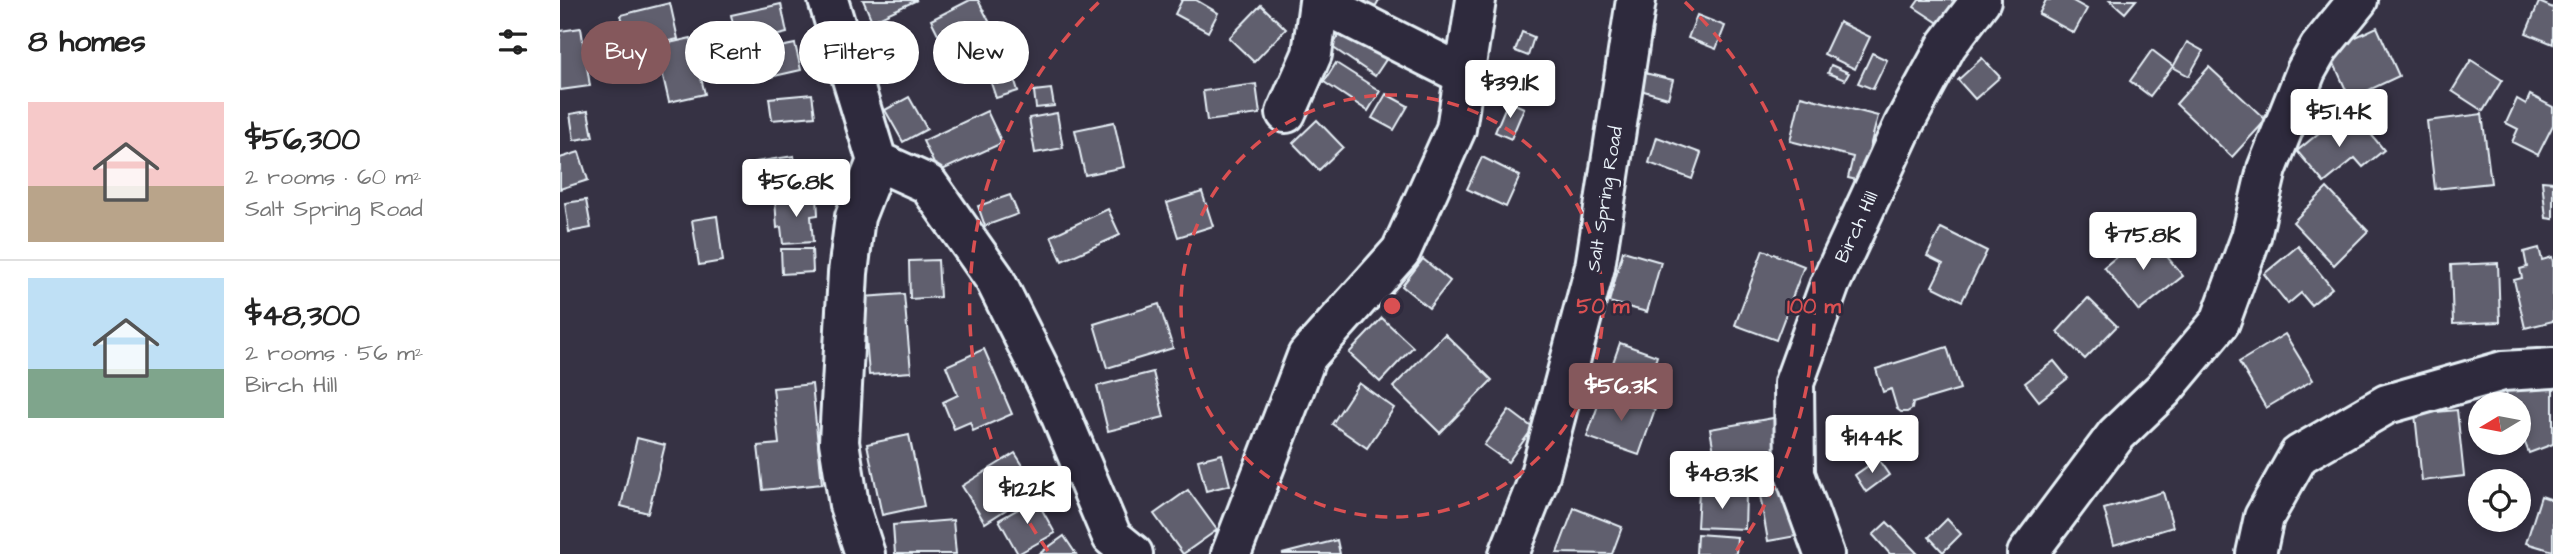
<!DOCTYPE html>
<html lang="en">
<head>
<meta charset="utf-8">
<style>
	:root { --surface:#fff; --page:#f6f6f6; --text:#222; --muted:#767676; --line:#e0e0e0; --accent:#85585c }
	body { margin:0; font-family:"Architects Daughter",sans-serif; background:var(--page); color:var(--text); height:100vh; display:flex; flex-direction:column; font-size:26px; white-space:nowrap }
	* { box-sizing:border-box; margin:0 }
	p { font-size:23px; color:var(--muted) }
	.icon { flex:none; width:38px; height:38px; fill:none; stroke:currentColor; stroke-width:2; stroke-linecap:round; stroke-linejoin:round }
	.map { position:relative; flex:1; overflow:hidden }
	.side { display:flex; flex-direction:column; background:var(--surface); width:560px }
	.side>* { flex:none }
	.banner { position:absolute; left:21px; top:21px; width:665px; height:63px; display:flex; gap:14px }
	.needle { width:46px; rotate:260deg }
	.tools { position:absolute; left:1908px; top:392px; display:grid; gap:14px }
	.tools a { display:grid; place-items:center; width:63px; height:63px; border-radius:50%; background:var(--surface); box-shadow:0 4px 10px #0003; font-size:35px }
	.price { position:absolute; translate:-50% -60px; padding:0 16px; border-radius:7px; background:#fff; color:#222; font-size:23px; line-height:46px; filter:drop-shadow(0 2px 4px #0008) }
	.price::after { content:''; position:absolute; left:50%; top:42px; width:21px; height:16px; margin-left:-10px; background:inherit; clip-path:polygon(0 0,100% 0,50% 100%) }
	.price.selected { background:var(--accent); color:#fff }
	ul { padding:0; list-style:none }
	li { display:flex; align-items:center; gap:21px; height:175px; padding:0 28px }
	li+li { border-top:2px solid var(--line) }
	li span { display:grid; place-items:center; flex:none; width:196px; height:140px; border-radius:0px; color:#555 }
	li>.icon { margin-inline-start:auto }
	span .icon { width:84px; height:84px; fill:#fffc; stroke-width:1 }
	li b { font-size:30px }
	h2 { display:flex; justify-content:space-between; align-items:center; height:84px; padding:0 28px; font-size:30px }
	.tag { padding:0 24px; border-radius:32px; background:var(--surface); box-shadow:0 4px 10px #0003; font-size:24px; line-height:63px }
	.tag.selected { background:var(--accent); color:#fff }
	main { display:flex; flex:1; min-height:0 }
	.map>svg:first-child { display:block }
</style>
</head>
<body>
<main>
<section class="side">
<h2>8 homes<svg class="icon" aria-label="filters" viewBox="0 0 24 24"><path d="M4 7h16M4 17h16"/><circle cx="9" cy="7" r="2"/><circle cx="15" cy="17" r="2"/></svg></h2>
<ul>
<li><span style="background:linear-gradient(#f6c9c9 60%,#b9a48a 0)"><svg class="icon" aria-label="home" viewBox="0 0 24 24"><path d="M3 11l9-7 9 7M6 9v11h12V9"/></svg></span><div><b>$56,300</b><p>2 rooms · 60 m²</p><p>Salt Spring Road</p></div></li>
<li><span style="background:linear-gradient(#bfe0f5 65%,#7fa58c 0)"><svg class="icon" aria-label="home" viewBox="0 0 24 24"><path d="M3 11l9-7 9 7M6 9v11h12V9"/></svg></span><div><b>$48,300</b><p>2 rooms · 56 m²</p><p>Birch Hill</p></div></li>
</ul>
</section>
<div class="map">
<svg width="1993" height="554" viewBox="0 0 1993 554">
	<rect width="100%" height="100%" fill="#363244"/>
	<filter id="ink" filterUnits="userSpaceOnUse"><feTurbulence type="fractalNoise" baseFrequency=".0143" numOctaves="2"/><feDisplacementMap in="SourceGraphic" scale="14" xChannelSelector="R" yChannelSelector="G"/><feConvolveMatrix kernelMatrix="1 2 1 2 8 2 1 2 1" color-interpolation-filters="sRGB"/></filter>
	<g filter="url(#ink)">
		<!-- building -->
		<g fill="#605e6e" stroke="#e8f1f8" stroke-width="2">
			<polygon points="303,0 357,0 312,21"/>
			<polygon points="410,0 418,0 431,25 385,48 371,20"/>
			<polygon points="622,0 636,0 658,13 648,32 615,14"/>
			<polygon points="793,0 819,0 812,12"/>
			<polygon points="1359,0 1396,0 1380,24 1354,7"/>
			<polygon points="1486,0 1511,0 1527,9 1514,33 1479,14"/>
			<polygon points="1550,0 1576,0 1565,13"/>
			<polygon points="1979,2 1993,8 1993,44 1966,33"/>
			<polygon points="110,3 118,39 69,50 61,15"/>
			<polygon points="221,4 227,33 178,45 171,15"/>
			<polygon points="701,5 726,29 694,62 669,38"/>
			<polygon points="1137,15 1165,26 1156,49 1128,38"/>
			<polygon points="1279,22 1310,37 1295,69 1264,54"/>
			<polygon points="1817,27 1839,76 1790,99 1768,50"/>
			<polygon points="21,28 30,86 0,90 0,31"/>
			<polygon points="783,29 827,58 815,76 772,47"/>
			<polygon points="962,32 974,37 968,56 955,51"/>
			<polygon points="131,38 145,94 109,102 96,46"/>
			<polygon points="1627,42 1643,51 1629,76 1613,67"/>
			<polygon points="235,44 241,70 201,79 196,52"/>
			<polygon points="1592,50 1613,66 1590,96 1570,81"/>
			<polygon points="1312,53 1327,60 1313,89 1298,83"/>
			<polygon points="1422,58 1440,77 1415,99 1398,80"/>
			<polygon points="1911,60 1942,80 1923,111 1892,91"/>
			<polygon points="449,61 458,91 436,98 426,68"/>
			<polygon points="776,63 820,91 808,111 764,82"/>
			<polygon points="1271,65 1289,73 1285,80 1268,73"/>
			<polygon points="1649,67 1706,120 1672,157 1616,104"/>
			<polygon points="1081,72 1113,80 1108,98 1077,89"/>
			<polygon points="696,84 700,114 647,121 643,91"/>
			<polygon points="491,89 494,106 476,108 474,91"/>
			<polygon points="252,94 255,116 212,120 209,98"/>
			<polygon points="826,94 848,106 834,130 812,118"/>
			<polygon points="1970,95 1993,107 1993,125 1978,155 1952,142 1958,129 1946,123 1957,99 1966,104"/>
			<polygon points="1241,96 1318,116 1301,181 1288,178 1293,157 1230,141"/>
			<polygon points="349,97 367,129 343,142 325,110"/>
			<polygon points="948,101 964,108 951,139 935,132"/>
			<polygon points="28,111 33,137 14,140 10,114"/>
			<polygon points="427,111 442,143 378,172 363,141"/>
			<polygon points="497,113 503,148 475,153 469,118"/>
			<polygon points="1922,114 1931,183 1875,189 1867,121"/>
			<polygon points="1777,118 1788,132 1801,122 1824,150 1803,167 1795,158 1764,183 1737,151"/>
			<polygon points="757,120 783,147 759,170 733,143"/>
			<polygon points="554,122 564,167 525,175 515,130"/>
			<polygon points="1097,137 1141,153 1132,179 1089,163"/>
			<polygon points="19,152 28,180 0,189 0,158"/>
			<polygon points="234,156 239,193 201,199 195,162"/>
			<polygon points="922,157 960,176 946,207 907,189"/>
			<polygon points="1982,181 1993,182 1993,219 1986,218"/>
			<polygon points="1767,188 1808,231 1774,265 1733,222"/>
			<polygon points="642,192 653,226 618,237 607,203"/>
			<polygon points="450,195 458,214 425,226 418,206"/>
			<polygon points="257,196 258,215 251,216 253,242 223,244 221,227 217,228 215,199"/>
			<polygon points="26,200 31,228 9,232 5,203"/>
			<polygon points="548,209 560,235 502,261 491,236"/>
			<polygon points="157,216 163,261 139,265 132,220"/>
			<polygon points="1381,228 1427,251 1402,301 1372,286 1383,264 1367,256"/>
			<polygon points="1587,232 1623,276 1579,311 1544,267"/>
			<polygon points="1738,246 1772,288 1751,305 1741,293 1728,304 1704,274"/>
			<polygon points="1979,248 1982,260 1992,257 1993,262 1993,321 1965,328 1954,280 1962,278 1960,269 1967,267 1964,252"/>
			<polygon points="221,249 252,249 253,272 222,274"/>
			<polygon points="1203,250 1244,266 1216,340 1175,325"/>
			<polygon points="1063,251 1101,262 1087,312 1049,302"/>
			<polygon points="863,259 890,281 869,308 842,286"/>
			<polygon points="378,260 380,297 350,299 349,261"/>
			<polygon points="1938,263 1940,322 1893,324 1891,265"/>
			<polygon points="344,294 351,372 309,375 303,297"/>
			<polygon points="1528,298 1557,326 1525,359 1497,332"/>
			<polygon points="599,304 613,348 547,368 534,324"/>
			<polygon points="822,318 853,347 820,382 789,353"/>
			<polygon points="885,334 932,380 880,433 833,387"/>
			<polygon points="1725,334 1753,380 1706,408 1679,362"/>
			<polygon points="1060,343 1097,356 1086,390 1075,387 1071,400 1043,391"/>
			<polygon points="1387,347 1400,389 1353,403 1352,409 1347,412 1341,412 1337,409 1331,389 1323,392 1316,369"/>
			<polygon points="424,349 452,414 413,431 410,422 394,429 383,402 398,395 386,366"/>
			<polygon points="1494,361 1508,378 1479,401 1465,383"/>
			<polygon points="593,372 604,417 548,431 537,386"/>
			<polygon points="799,383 834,408 807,448 772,424"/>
			<polygon points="252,384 262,484 203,490 198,446 219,444 213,388"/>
			<polygon points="1993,387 1993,444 1969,453 1958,425 1958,404 1950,404 1945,390"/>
			<polygon points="1043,391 1095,409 1079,455 1027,437"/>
			<polygon points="949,410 973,428 948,462 924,445"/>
			<polygon points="1897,410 1904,476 1862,481 1855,414"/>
			<polygon points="1219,417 1228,468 1159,481 1150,429"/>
			<polygon points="349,435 364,506 322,515 307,444"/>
			<polygon points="77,438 105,445 88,513 61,506"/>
			<polygon points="455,453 478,489 425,523 402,486"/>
			<polygon points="662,454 670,485 646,491 638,460"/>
			<polygon points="1318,459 1329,475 1306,492 1295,475"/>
			<polygon points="1226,479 1236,536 1208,541 1198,484"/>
			<polygon points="628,490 657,530 623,554 594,514"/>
			<polygon points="1139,492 1186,494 1185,529 1137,527"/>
			<polygon points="1603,492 1613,527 1554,545 1544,509"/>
			<polygon points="1981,496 1993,500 1993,551 1966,543"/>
			<polygon points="476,499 495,533 458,554 439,520"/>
			<polygon points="1014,508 1062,527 1052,554 997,553"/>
			<polygon points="1387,519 1401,534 1383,552 1369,537"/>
			<polygon points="393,520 396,554 335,554 333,525"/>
			<polygon points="1327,522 1358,554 1330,554 1313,535"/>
			<polygon points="1137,534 1177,537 1176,554 1136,554"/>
			<polygon points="504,536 516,554 479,554"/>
			<polygon points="777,540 780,554 722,554"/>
		</g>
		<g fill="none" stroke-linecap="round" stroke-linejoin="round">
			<defs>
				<g id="minor">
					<polyline points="268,0 317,161 368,184 434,278 490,390 552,537 573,554"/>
					<polyline points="726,113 752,54 759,2 904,75"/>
					<polyline points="305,554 289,505 279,442 288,273 295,217 317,161"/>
					<polyline points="671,554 747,356 841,251 896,129 916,0"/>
					<polyline points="949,554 979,478 1035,267 1076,0"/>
					<polyline points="1264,554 1235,474 1234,383 1270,284 1344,124 1387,45 1421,0"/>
					<polyline points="1467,554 1556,435 1603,390 1660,322 1691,237 1707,169 1746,71 1759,48 1798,0"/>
					<polyline points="1696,554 1704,517 1739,455 1827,404 1943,371 1993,368"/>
				</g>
			</defs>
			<!-- minor casing -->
			<use href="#minor" stroke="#e8f1f8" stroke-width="44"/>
			<!-- minor -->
			<use href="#minor" stroke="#2f2a3d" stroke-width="38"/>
		</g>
	</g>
	<!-- distance rings -->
	<g fill="none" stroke="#da5052" stroke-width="3.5" stroke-dasharray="12 9">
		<circle cx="832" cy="306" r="211"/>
		<path d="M488 551A422 422 0 0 1 539 2M1125 2A422 422 0 0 1 1176 551"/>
	</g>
	<g text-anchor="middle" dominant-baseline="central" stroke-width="5" stroke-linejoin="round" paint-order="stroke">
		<!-- street labels -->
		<g font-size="19" fill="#e8f1f8" stroke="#2f2a3d">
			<text transform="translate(1045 199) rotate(-81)">Salt Spring Road</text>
			<text transform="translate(1297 227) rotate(-65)">Birch Hill</text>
		</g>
	</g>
	<circle cx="832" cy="306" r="10" fill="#da5052" stroke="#2f2a3d" stroke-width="3.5"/>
	<g font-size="21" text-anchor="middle" font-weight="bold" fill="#da5052" stroke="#2f2a3d" stroke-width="5" stroke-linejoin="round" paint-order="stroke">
		<text x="1043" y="313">50 m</text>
		<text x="1254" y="313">100 m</text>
	</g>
</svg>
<div class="tools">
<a><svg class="needle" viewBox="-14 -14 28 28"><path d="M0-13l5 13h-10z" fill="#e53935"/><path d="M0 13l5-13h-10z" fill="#767676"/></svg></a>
<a><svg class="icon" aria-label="locate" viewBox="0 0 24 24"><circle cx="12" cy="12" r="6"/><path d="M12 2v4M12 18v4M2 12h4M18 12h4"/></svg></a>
</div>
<b class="price" style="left:950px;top:120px">$39.1K</b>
<b class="price" style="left:1779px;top:149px">$51.4K</b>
<b class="price" style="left:236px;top:219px">$56.8K</b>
<b class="price" style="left:1583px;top:272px">$75.8K</b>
<b class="price selected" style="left:1061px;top:423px">$56.3K</b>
<b class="price" style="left:1312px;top:475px">$144K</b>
<b class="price" style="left:1162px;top:511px">$48.3K</b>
<b class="price" style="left:467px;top:526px">$122K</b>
<div class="banner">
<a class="tag selected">Buy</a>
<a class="tag">Rent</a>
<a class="tag">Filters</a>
<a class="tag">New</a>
</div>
</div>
</main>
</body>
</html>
